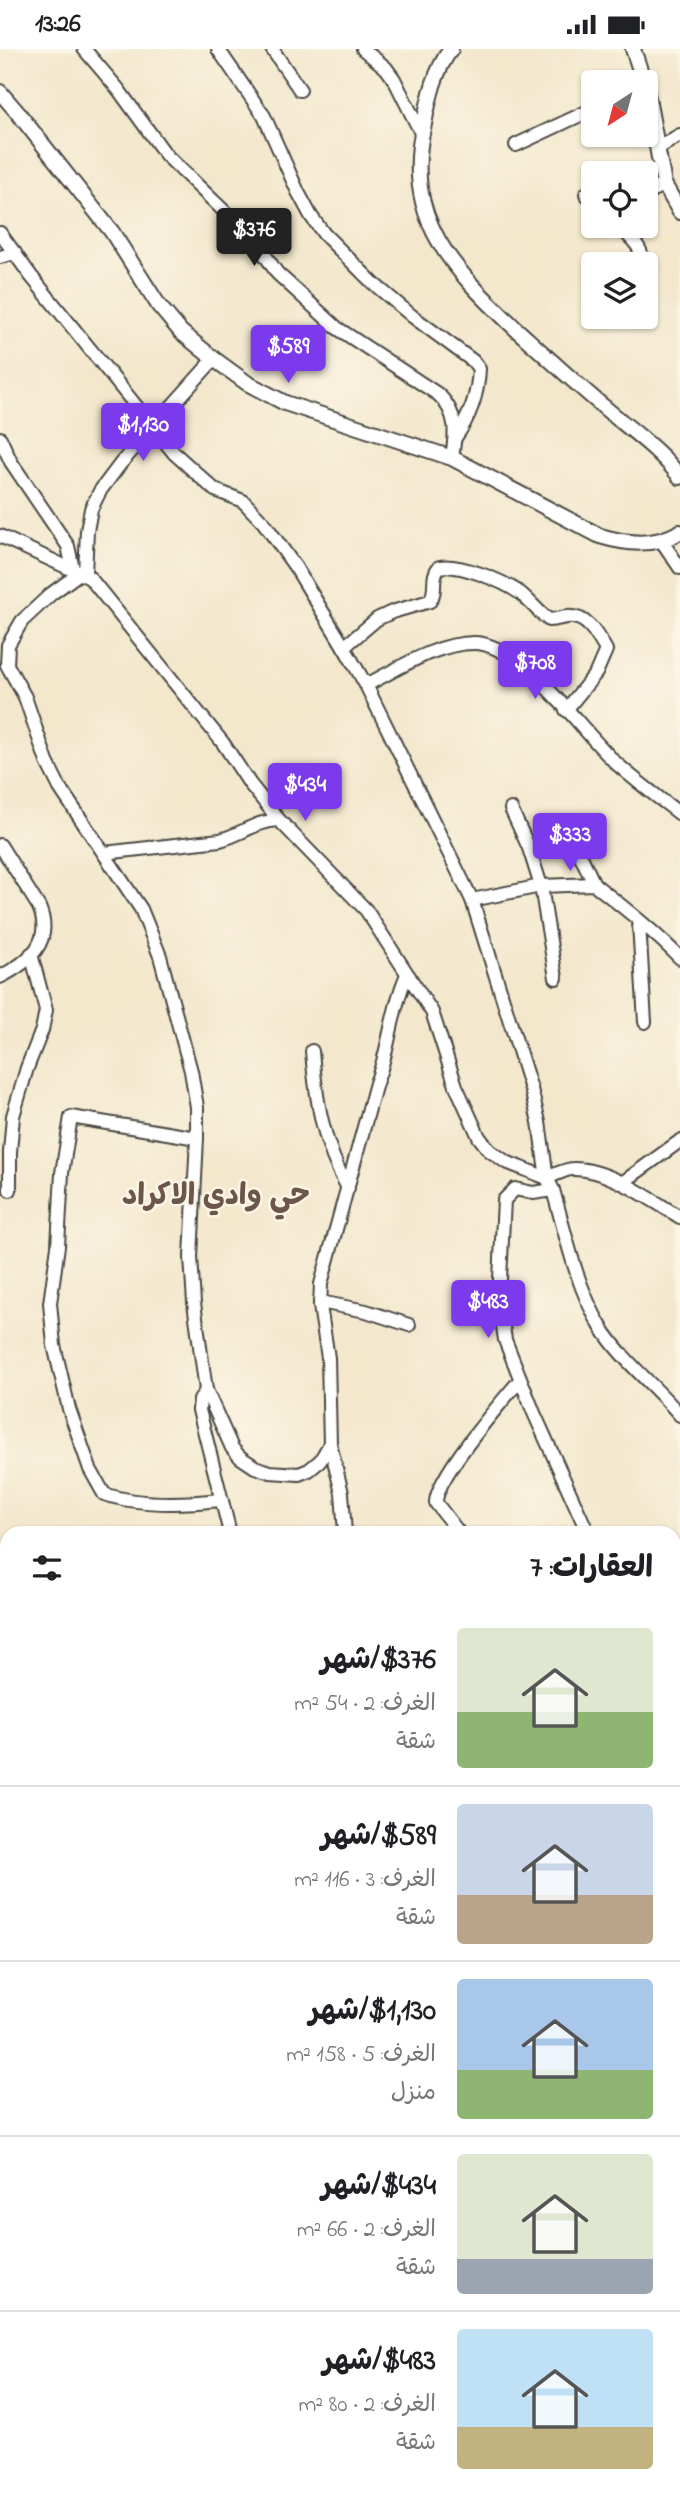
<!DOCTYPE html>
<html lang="ar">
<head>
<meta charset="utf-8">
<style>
	:root { --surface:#fff; --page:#f2f2f2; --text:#202124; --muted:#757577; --line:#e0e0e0; --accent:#7c3aed }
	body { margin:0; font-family:"Indie Flower","Playpen Sans Arabic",sans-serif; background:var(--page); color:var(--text); direction:rtl; height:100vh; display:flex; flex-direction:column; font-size:26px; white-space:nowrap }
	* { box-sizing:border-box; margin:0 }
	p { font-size:23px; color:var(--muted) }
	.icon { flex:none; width:38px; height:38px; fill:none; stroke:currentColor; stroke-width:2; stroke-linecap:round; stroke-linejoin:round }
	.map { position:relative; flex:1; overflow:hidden; direction:ltr }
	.details { position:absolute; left:0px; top:1477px; width:681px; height:975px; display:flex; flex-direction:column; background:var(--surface); border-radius:21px 21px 0 0; box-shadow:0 2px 5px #0004; direction:rtl }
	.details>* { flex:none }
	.needle { width:46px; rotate:216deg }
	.fabs { position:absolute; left:581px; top:21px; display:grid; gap:14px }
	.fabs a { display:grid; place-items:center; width:77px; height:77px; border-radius:7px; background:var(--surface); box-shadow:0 2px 5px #0004; font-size:35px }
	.price { position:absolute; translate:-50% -60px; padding:0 16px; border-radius:7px; background:var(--accent); color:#fff; font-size:23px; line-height:46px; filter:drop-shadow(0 2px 4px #0008) }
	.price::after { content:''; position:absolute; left:50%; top:42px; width:21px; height:16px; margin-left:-10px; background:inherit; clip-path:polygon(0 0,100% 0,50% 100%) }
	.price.on { background:#222; color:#fff }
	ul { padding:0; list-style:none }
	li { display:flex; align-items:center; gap:21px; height:175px; padding:0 28px }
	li+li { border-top:2px solid var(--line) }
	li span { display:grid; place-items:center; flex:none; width:196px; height:140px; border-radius:7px; color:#555 }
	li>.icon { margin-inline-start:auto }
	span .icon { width:84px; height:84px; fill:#fffc; stroke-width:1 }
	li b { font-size:30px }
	h2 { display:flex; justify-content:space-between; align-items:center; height:84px; padding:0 28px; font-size:30px }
	.status { display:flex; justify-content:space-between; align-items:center; height:49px; padding:0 35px; background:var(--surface); direction:ltr }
	.status svg { height:19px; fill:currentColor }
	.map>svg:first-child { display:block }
</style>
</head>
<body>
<div class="status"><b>13:26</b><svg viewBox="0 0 49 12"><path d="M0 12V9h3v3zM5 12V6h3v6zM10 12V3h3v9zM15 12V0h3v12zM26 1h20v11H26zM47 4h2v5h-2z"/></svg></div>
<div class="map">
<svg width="680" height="2451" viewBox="0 0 680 2451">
	<rect width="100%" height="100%" fill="#fcf5e5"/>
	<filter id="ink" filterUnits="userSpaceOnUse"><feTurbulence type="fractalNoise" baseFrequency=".0143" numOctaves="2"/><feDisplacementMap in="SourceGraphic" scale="14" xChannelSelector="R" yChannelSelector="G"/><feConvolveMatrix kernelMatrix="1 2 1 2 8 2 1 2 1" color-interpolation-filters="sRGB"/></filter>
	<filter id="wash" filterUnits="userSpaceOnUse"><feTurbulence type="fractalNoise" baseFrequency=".00686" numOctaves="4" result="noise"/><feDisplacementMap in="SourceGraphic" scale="28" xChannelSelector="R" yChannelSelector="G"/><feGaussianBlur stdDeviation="1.57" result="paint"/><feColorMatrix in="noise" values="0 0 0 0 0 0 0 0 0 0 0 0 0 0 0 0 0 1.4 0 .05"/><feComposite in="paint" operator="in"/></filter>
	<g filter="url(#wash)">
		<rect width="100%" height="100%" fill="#f3e7cc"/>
	</g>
	<g filter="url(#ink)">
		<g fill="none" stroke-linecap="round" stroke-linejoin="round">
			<defs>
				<g id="minor">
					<path d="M 84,0 L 118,40 L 166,106 L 257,194 L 277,224 L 337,279 L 439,346 C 458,365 456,384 452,409"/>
					<path d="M 218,0 L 264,67 L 298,143 L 311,167 L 324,185 L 373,234 L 412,267 L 473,312 L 479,320 C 478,345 470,368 455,389"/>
					<polyline points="272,0 300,41"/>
					<polyline points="363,0 386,19 394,30 421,84"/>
					<polyline points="516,96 593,60"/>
					<polyline points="658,99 680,86"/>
					<polyline points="586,145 593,152"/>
					<polyline points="646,145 664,135"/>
					<path d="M 619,177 C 629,188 646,200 641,215"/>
					<path d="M 0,184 L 31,227 L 174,404 L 215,441 L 243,452 L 264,474 L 296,519 L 344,598 L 366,636 L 472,851 L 531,1040 L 539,1073 L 547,1129 L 553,1141 C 566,1186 576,1237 601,1278 C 622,1311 655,1337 680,1366"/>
					<polyline points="0,208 15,204"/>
					<polyline points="0,389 11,413 68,497 73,520"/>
					<path d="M 0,487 L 90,529 L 223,694 L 250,735 L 279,771 L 366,861 L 432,963 L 456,1037 L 479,1088 L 489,1101 L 506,1113 L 547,1129 C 555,1126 565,1120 573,1120 C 608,1119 651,1151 680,1168"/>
					<polyline points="661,491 680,519"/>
					<path d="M 81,523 L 51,545 L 22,572 L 8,596 L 7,616 L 25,648 L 47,713 L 60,739 L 141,860 L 160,907 L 191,1022 L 197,1058 L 197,1089 L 191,1208 L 194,1254 L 206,1341 L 232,1399 L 240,1408 L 255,1418 L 270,1423 L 299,1425 L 309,1421 L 320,1412 L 330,1395 L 328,1309 L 320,1257 L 321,1235 L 376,1034 C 390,999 391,962 406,928 L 409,927"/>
					<polyline points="85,525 87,482 91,460 100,442 121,414 214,310"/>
					<path d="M 344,598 L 377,570 L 392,563 L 430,552 C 438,541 430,528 439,518 C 459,514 503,532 520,544 C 530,552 538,563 549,571 C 555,571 560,569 567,568 C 587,566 597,586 606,601 L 596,624 L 566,661"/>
					<path d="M 366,636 C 398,620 436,594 474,594 C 522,594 583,684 617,715 C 637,733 659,749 680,765"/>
					<polyline points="511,760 529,799 541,837 556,929"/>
					<path d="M 0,796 L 39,858 C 54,893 29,913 0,928"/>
					<polyline points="577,799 594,835"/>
					<path d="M 104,804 L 220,791 C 242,785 256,772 279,771"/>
					<path d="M 472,851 L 541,837 L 594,835 C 623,858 655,883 680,909"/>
					<polyline points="639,874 645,973"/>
					<path d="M 312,1002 C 316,1051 323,1096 348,1139"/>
					<path d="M 197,1089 L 71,1068 L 62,1124 L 58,1197 L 50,1254 L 54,1296 L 69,1360 L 90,1420 L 104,1445 C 140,1457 184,1455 220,1451"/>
					<polyline points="622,1134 680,1092"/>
					<polyline points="10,1141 10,1103 13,1067 27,1019 42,981 46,961 31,905"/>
					<polyline points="553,1141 533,1144 515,1140 504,1151 499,1250 505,1291 534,1364 588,1484"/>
					<polyline points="320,1253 366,1262 409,1276"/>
					<polyline points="206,1341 200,1351 199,1361 230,1484"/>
					<polyline points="330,1395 342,1444 345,1484"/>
					<path d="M 459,1484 L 436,1454 C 435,1429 502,1352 520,1331"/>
					<polyline points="674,1661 680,1672"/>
					<polyline points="674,1765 680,1755"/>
					<polyline points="0,1896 7,1906"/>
					<polyline points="674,2154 680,2131"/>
					<polyline points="0,2338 7,2330"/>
					<polyline points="555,2445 557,2451"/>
					<polyline points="80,2451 80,2445"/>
					<polyline points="319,2451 319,2445"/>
					<polyline points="481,2451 486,2445"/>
				</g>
				<g id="tertiary">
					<path d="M 451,0 C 435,21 429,49 424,75 C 401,170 454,221 517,281 C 546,307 575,334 605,359 C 631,381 660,401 680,428"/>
					<polyline points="633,0 644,33"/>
					<polyline points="646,39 664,135 680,163"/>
					<path d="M 0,43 L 18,64 L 112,183 L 159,257 L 181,283 L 214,310 L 247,334 L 285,354 L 452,409 L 600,487 C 627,495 654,498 680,483"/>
				</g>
			</defs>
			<!-- minor casing -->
			<use href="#minor" stroke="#494743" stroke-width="16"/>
			<!-- tertiary casing -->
			<use href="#tertiary" stroke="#494743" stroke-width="18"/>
			<!-- minor -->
			<use href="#minor" stroke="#fff" stroke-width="12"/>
			<!-- tertiary -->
			<use href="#tertiary" stroke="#fff" stroke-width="14"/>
		</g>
	</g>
	<g text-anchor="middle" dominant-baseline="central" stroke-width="5" stroke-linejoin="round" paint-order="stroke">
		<!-- neighbourhood labels -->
		<g font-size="30" font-weight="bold" fill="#6c564b" stroke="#fcf5e5">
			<text x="216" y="1148">حي وادي الاكراد</text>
		</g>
	</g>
</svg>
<div class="fabs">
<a><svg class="needle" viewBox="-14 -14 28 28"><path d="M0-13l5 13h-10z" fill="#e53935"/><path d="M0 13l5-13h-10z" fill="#757577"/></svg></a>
<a><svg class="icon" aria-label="locate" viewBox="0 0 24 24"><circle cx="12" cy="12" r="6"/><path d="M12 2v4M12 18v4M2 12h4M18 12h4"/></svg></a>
<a><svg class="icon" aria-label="layers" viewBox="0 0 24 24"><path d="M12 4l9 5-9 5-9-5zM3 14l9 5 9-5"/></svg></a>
</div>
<b class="price on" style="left:254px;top:219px">$376</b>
<b class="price" style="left:288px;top:336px">$589</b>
<b class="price" style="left:143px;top:414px">$1,130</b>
<b class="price" style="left:535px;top:652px">$708</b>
<b class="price" style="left:305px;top:774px">$434</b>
<b class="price" style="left:570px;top:824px">$333</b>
<b class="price" style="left:488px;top:1291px">$483</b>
<section class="details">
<h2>العقارات: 7<svg class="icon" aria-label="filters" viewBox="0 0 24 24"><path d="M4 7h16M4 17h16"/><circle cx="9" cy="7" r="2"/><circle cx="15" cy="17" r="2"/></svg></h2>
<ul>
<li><span style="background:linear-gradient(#dfe7d0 60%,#8fb573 0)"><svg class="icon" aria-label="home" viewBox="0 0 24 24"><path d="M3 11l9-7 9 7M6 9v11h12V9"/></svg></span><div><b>$376/شهر</b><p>الغرف: 2 · 54 m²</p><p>شقة</p></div></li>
<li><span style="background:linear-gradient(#c9d6e8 65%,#b9a48a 0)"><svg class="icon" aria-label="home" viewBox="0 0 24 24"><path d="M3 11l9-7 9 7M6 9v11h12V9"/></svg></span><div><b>$589/شهر</b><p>الغرف: 3 · 116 m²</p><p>شقة</p></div></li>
<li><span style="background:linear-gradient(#a9c7e8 65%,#8fb573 0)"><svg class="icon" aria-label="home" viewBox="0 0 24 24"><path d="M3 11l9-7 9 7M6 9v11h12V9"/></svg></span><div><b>$1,130/شهر</b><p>الغرف: 5 · 158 m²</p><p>منزل</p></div></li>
<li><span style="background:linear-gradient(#dfe7d0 75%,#9aa5b1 0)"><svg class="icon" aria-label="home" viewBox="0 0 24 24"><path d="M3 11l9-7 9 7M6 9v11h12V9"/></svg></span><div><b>$434/شهر</b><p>الغرف: 2 · 66 m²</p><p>شقة</p></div></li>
<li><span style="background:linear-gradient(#bfe0f5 70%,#c2b280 0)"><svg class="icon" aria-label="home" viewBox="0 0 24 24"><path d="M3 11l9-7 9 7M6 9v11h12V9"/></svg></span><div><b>$483/شهر</b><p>الغرف: 2 · 80 m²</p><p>شقة</p></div></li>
</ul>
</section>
</div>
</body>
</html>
